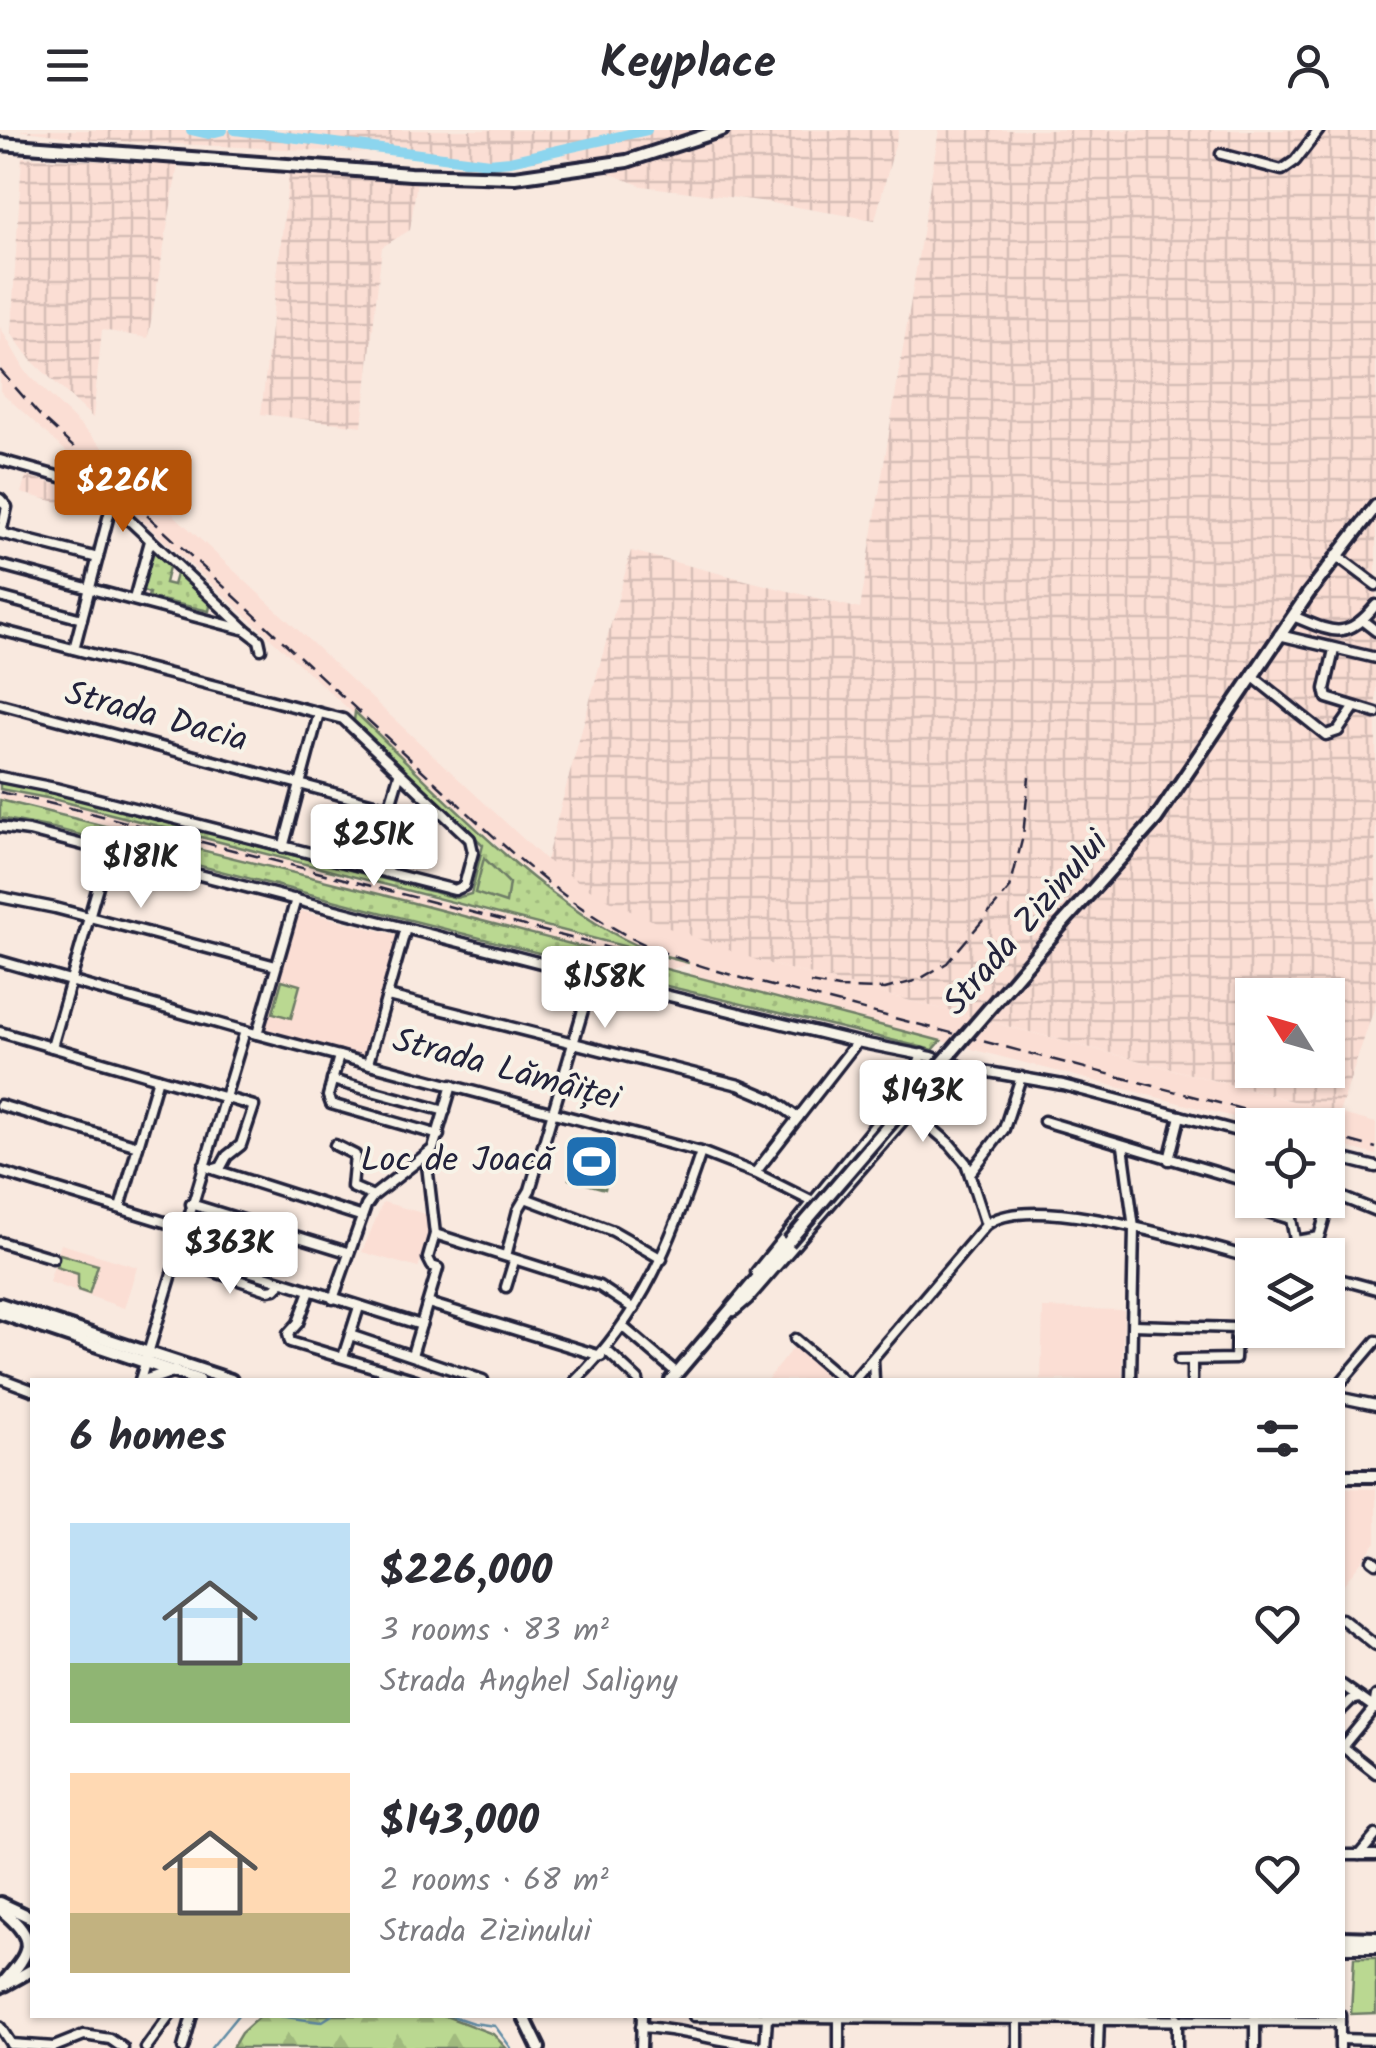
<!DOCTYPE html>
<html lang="en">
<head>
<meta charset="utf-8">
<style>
	:root { --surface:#fff; --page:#f7f7f7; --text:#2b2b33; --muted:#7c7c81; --accent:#b45309 }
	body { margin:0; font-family:Kalam,sans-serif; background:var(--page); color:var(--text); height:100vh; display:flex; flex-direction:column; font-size:38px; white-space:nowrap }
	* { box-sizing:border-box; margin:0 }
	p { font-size:32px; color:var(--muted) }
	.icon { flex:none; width:55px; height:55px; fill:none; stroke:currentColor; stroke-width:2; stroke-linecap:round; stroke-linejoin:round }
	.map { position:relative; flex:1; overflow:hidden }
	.drawer { position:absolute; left:30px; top:1248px; width:1315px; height:640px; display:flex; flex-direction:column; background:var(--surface); border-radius:0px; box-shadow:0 2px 8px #0004 }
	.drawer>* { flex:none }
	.needle { width:65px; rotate:307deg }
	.buttons { position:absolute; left:1235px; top:848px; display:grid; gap:20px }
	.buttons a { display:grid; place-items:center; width:110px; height:110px; border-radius:0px; background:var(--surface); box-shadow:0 2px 8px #0004; font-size:50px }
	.price { position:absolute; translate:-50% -85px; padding:0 22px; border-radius:10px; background:#fff; color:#222; font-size:32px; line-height:65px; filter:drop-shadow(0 2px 5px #0008) }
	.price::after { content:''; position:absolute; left:50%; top:60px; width:30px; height:22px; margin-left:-15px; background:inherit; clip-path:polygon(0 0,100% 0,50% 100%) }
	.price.active { background:var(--accent); color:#fff }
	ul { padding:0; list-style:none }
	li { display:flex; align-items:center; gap:30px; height:250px; padding:0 40px }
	li span { display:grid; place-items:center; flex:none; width:280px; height:200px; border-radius:0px; color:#555 }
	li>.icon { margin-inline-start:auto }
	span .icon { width:120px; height:120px; fill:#fffc; stroke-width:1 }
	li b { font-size:42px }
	h2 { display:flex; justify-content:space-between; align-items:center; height:120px; padding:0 40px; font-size:42px }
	header { display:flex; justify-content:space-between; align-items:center; height:130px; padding:0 40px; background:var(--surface); font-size:45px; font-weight:700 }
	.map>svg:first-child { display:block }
</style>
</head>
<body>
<header><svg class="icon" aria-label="menu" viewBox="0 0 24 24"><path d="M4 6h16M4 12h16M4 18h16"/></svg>Keyplace<svg class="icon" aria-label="person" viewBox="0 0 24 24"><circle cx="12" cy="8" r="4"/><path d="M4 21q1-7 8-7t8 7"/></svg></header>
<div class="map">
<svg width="1376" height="1918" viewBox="0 0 1376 1918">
	<defs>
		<pattern id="industrial-grid" width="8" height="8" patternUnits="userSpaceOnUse" patternTransform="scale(2.5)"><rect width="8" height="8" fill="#fbded4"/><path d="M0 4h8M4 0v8" fill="none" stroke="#d7beb7"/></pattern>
		<pattern id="grass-dots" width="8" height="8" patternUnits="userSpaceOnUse" patternTransform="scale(2.5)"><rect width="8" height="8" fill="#bad891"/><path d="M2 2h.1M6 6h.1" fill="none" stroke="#a0b97e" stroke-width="1.8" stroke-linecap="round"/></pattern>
		<pattern id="forest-firs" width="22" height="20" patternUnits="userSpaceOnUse" patternTransform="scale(2.5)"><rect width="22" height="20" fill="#bad891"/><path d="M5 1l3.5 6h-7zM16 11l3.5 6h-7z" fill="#a0b97e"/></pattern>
	</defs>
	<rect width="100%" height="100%" fill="#f9e9df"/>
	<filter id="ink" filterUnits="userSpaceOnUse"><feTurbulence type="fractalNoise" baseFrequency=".01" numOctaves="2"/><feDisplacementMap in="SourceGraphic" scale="20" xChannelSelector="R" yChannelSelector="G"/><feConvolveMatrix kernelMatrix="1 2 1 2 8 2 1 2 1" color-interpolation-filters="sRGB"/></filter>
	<g filter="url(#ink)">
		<!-- built -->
		<g fill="#fbded4">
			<polygon points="0,197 26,242 132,346 546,730 762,832 1376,993 1376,1025 1328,1012 1328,995 1264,995 691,846 689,834 665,841 205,719 15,672 0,672 0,659 57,670 459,776 675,829 638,816 600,795 515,731 0,261"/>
			<polygon points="298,780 397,805 362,928 263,902"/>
			<polygon points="383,1072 429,1085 428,1108 418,1138 362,1122"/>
			<polygon points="61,1114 137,1137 124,1178 49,1152"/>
			<polygon points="1043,1178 1124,1180 1122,1250 1041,1250"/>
			<polygon points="795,1215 827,1242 825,1245 820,1250 767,1250"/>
			<polygon points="1342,1358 1376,1359 1376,1412 1343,1455"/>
		</g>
		<!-- industrial -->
		<g fill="url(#industrial-grid)" fill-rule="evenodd">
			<polygon points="18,0 899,0 875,90 760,71 642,56 557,23 536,31 93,10"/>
			<path d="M 939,0 L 1376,0 L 1376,873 L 1339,983 L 762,832 L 666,797 L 599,765 L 546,730 L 631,421 L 860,479 ZM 1252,865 L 1328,865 L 1328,940 L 1252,940 Z"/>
			<polygon points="22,27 178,35 148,208 102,200 93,288 30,229 11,203"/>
			<polygon points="289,44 417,50 410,100 382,117 362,296 261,284"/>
			<polygon points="26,346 77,360 72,376 21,363"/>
		</g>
		<!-- grass -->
		<g fill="url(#grass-dots)" stroke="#6e7d66" stroke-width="2.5">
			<polygon points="151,415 170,433 165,453 173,455 177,441 211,471 209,481 148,467 149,463 140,460"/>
			<path d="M 355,582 C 434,657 540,772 638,816 C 654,823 672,828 689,833 L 57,670 L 0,659 L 0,648 L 456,768 L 471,764 L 483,715 L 354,591 Z"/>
			<polygon points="0,670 383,765 941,911 933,920 592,838 590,843 566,837 566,830 53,698 0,688"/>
		</g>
		<!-- forest -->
		<polygon fill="url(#forest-firs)" stroke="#6e7d66" stroke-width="2.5" points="261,1885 443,1885 493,1904 506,1918 232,1918 241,1903"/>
		<!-- park -->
		<g fill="#bad891" stroke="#6e7d66" stroke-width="2.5">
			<polygon points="484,728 509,753 506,773 475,763"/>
			<polygon points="282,850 300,855 291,888 273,883"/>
			<polygon points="576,1020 611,1031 605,1059 569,1049"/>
			<polygon points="60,1124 98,1135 89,1164 78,1160 78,1144 56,1137"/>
			<polygon points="1354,1828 1376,1828 1376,1883 1351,1884"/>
		</g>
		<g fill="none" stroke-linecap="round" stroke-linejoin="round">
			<!-- stream -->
			<g stroke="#628da6" stroke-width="2.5">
				<polyline points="272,1885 321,1892 332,1885"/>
				<polyline points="449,1885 473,1893 495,1896 511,1918"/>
				<polyline points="211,1918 238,1885"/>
			</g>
			<!-- river -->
			<g stroke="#8cd5ee" stroke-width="10">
				<polyline points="191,0 208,4 223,0"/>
				<polyline points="235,0 489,33 510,31 647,0"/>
			</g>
			<defs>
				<g id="minor">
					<polyline points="1221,24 1282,40 1295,31 1319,0"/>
					<polyline points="0,330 93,356 246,500"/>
					<polyline points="0,369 7,377 1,403"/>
					<polyline points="0,403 98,428"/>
					<polyline points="1336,425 1376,455"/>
					<polyline points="0,435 246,500 259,510 261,519"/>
					<polyline points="0,467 82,489"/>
					<polyline points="134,469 150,411"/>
					<path d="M 1293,486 C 1334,503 1346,511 1376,475"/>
					<polyline points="1363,491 1376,501"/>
					<polyline points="0,500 343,589 470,709 473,722 464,756 455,760 55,658 0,647"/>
					<polyline points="1279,505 1376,528"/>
					<polyline points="74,519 112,373"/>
					<polyline points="1334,520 1325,559 1327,568 1376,583"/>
					<polyline points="1252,546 1326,605 1338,601 1354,578"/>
					<polyline points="0,574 389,678"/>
					<polyline points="0,697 29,701 661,864 857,912 932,927 966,938 1063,955 1252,1005"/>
					<polyline points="283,718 319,583"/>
					<polyline points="371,739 399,645"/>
					<polyline points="0,767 55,778 276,836"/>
					<polyline points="0,831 245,901 701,1022 755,1043 813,1072"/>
					<polyline points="388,866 739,955 772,969 798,988"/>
					<polyline points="0,902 254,976 241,1015 227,1026 221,1037 214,1039"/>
					<polyline points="257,904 296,769"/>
					<polyline points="52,917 108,721"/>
					<polyline points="339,926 328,966 331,974 439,1005"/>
					<polyline points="368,933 406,798"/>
					<polyline points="332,950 445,981"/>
					<polyline points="0,975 138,1016"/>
					<polyline points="908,978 950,1014 966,1033 986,1095"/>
					<polyline points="1044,991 1252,1053"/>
					<polyline points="335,1015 355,1025 352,1057 373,1066"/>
					<polyline points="1123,1016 1134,1098 1131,1250"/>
					<polyline points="1328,1025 1376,1037"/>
					<polyline points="1169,1030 1180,986"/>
					<polyline points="203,1036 360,1086"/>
					<polyline points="0,1042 184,1098"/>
					<polyline points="971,1042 1004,999 1021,947"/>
					<polyline points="755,1043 857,912"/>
					<polyline points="1252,1057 1248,1076 1291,1089"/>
					<polyline points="1331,1063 1376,1081"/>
					<polyline points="525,1068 613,1101 662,1129"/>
					<polyline points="1282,1070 1283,1080 1291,1089 1298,1125"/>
					<polyline points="191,1074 347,1122"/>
					<polyline points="120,1078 158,948"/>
					<polyline points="435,1104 599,1156 634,1179"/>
					<polyline points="1296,1111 1319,1107 1333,1058 1328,1056"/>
					<polyline points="0,1112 53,1128"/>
					<polyline points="177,1121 188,1122 421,1195"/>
					<polyline points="182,1123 197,1136 268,1160 275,1159 282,1152"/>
					<polyline points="506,1126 518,1080 530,1060 593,846"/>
					<polyline points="756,1142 914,947 922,924"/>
					<polyline points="1328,1146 1376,1159"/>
					<polyline points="506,1157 514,1131"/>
					<polyline points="310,1161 298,1193 288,1204 290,1212 416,1250"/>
					<polyline points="333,1169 366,1076 373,1066 433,1019 452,955"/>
					<polyline points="428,1173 601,1226"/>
					<polyline points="734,1181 748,1169 952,934"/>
					<polyline points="1133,1195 1236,1198 1235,1229 1179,1230"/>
					<polyline points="623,1197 677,1243"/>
					<polyline points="350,1205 483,1250"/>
					<polyline points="795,1209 843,1250"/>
					<polyline points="606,1220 638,1250"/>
					<polyline points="412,1225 438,1138 432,1136 428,1128 435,1104 426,1026"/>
					<polyline points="343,1227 359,1177"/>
					<polyline points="873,1229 874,1250"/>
					<polyline points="0,1248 32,1260"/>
					<polyline points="140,1250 245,901"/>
					<path d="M 576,1250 C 643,1184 672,1110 701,1022"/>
					<path d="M 854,1250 L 986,1095 C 1031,1059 1197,1114 1252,1128"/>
					<polyline points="1192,1250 1192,1230"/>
					<polyline points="1342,1251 1376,1211"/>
					<polyline points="1342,1268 1376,1275"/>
					<polyline points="1372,1430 1376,1433"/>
					<polyline points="1342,1489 1376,1516"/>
					<polyline points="1342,1555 1376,1579"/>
					<polyline points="1342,1579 1351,1570 1359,1568"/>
					<polyline points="1342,1617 1374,1578 1376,1566"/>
					<polyline points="1343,1617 1376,1643"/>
					<polyline points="1342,1725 1376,1725"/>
					<polyline points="1359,1725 1376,1705"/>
					<polyline points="694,1886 1340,1892"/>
					<polyline points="0,1897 11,1914"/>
					<path d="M 641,1897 C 684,1899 723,1913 766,1917"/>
					<polyline points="1340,1909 1376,1910"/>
					<polyline points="11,1914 54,1917 84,1905 110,1909 123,1918"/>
					<polyline points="146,1918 170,1885"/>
					<polyline points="183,1918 192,1885"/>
					<polyline points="641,1918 642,1885"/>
					<polyline points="765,1918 767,1888"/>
					<polyline points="839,1918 839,1885"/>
					<polyline points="1018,1918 1018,1885"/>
					<polyline points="1098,1918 1099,1888"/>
					<polyline points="1177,1918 1177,1888"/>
					<polyline points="1255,1918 1255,1890"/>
					<polyline points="1340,1918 1340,1885"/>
				</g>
				<g id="major">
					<polyline points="0,14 410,44 515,47 627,31 722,0"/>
					<polyline points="1062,794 1156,689 1308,464 1376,376"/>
					<polyline points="0,1174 231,1250"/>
					<polyline points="0,1183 198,1250"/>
					<polyline points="147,1250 170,1242"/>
					<polyline points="671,1250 788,1112"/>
					<polyline points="1342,1346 1376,1346"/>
					<polyline points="0,1773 32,1788"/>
					<path d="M 0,1779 C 42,1812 29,1823 0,1857"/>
					<polyline points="1342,1807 1376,1808"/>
					<polyline points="1342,1817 1376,1817"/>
					<polyline points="5,1855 32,1840"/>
					<polyline points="523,1885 539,1918"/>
				</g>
			</defs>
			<!-- minor casing -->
			<use href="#minor" stroke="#22223b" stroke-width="15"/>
			<!-- major casing -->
			<use href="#major" stroke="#22223b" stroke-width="18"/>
			<!-- minor -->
			<use href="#minor" stroke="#f7f3e8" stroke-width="8"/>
			<!-- major -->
			<use href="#major" stroke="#f7f3e8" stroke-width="10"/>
			<!-- rail -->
			<g stroke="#22223b" stroke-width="2.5" stroke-dasharray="15 8" stroke-linecap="butt">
				<path d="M 0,240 L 42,288 L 478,692 C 530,740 582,785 646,815 C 679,830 714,840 749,850 L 1303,995"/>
				<polyline points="0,662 87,682 655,830"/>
				<polyline points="810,853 838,858 885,859 918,850 947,833 1010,758 1023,706 1029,647"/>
				<polyline points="1328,1005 1376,1018"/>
			</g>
			<defs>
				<polyline id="major-bridge" points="788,1112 1062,794"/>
			</defs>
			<!-- major-bridge casing -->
			<use href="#major-bridge" stroke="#22223b" stroke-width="18" stroke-linecap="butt"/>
			<!-- major-bridge -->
			<use href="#major-bridge" stroke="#f7f3e8" stroke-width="10"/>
		</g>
	</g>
	<!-- icons -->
	<defs>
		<symbol id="stadium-square" viewBox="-11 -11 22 22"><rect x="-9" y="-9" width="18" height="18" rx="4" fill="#1f6fb2" stroke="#f7f3e8"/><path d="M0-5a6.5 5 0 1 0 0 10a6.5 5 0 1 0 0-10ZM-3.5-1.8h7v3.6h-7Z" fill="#fff"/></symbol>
	</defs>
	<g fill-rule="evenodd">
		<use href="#stadium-square" x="560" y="1000" width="63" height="63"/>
	</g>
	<g text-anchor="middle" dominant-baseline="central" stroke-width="8" stroke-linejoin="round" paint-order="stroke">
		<!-- street labels -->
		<g font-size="35" fill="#22223b" stroke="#f7f3e8">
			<text transform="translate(156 588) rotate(15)">Strada Dacia</text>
			<text transform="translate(1027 794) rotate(-49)">Strada Zizinului</text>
			<text transform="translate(506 941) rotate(15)">Strada Lămâiței</text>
		</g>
		<!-- poi labels -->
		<g font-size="35" fill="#22223b" stroke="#f7f3e8" text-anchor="end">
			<text x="553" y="1032">Loc de Joacă</text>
		</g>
	</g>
</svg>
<div class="buttons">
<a><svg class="needle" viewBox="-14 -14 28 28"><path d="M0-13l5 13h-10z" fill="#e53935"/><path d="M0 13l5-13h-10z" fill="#7c7c81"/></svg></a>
<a><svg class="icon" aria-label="locate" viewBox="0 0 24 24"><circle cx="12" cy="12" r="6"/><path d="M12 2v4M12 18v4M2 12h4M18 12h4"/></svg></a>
<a><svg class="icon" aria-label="layers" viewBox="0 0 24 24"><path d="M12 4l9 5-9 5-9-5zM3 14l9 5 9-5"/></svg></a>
</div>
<b class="price active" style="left:123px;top:405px">$226K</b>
<b class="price" style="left:374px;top:759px">$251K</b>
<b class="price" style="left:141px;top:781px">$181K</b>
<b class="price" style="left:605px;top:901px">$158K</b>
<b class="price" style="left:923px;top:1015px">$143K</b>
<b class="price" style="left:230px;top:1167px">$363K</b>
<section class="drawer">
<h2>6 homes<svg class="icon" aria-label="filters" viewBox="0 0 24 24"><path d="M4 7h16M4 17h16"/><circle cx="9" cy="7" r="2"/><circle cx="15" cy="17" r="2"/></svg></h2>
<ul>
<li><span style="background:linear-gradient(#bfe0f5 70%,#8fb573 0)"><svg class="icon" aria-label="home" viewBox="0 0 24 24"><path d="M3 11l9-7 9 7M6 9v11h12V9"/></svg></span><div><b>$226,000</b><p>3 rooms · 83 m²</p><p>Strada Anghel Saligny</p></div><svg class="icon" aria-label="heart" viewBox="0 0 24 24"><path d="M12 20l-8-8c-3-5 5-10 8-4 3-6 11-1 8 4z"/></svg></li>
<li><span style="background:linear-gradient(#ffd9b3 70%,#c2b280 0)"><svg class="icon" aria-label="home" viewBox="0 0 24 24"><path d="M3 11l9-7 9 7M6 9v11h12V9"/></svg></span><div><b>$143,000</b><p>2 rooms · 68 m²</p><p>Strada Zizinului</p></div><svg class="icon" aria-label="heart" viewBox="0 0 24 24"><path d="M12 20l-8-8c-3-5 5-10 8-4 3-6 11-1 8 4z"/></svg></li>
</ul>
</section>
</div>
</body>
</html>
